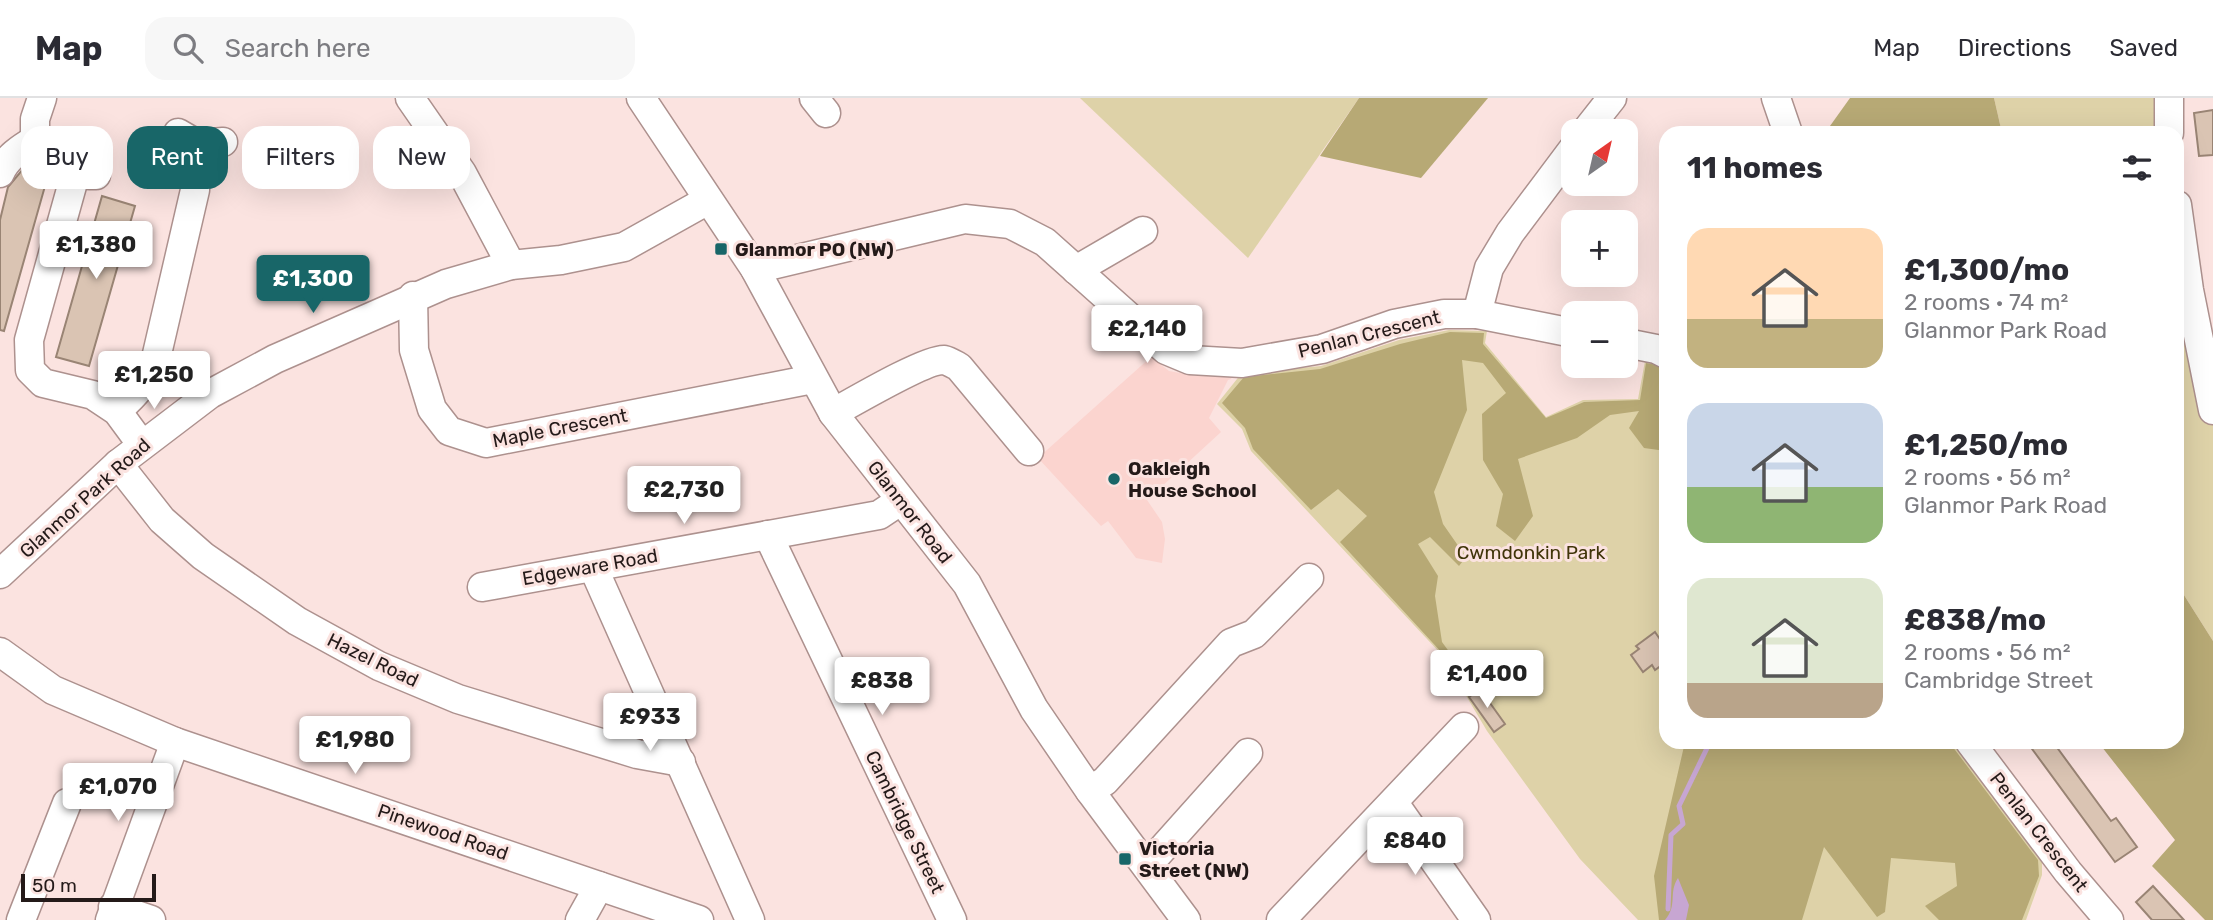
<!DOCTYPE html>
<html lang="en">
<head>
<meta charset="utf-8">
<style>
	:root { --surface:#fff; --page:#f7f7f7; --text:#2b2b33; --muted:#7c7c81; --line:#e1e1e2; --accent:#186668 }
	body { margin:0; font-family:Rubik,sans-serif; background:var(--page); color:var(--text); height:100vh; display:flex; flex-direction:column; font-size:26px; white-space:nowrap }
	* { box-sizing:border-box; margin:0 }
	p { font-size:23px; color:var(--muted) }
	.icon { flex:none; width:38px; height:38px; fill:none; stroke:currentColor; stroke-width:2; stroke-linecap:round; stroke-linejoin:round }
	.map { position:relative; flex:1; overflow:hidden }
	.side { position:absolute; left:1659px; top:28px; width:525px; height:623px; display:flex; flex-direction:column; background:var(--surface); border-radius:21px; box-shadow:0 7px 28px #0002 }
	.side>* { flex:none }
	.top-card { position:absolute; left:21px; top:28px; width:665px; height:63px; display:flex; gap:14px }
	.needle { width:46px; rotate:34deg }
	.fabs { position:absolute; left:1561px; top:21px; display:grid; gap:14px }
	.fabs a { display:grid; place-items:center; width:77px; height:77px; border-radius:14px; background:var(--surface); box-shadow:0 7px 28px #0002; font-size:35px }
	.scale { position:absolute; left:21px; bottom:18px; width:135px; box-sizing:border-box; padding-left:7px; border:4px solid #241a19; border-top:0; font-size:19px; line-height:24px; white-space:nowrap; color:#241a19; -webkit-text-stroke:5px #fbe3e0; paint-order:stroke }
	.price { position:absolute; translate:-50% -60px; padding:0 16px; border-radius:7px; background:#fff; color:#222; font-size:23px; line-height:46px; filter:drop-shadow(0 2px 4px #0008) }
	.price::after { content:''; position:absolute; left:50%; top:42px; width:21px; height:16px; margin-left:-10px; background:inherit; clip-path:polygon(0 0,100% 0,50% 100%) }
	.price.active { background:var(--accent); color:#fff }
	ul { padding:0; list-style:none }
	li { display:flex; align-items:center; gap:21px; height:175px; padding:0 28px }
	li span { display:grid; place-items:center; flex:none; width:196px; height:140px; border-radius:21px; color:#555 }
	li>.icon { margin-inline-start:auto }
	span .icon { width:84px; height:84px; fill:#fffc; stroke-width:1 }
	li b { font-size:30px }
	h2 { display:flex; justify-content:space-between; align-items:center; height:84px; padding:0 28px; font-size:30px }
	.pill { padding:0 24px; border-radius:21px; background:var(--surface); box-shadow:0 7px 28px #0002; font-size:24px; line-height:63px }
	.pill.active { background:var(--accent); color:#fff }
	header { display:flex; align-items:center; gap:42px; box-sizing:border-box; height:98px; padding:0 35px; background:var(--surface); border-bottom:2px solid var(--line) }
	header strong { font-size:33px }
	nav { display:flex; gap:38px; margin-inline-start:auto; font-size:24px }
	.search { width:490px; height:63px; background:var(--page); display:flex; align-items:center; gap:18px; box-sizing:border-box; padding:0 24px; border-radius:21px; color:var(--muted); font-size:26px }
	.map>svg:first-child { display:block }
</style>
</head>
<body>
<header>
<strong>Map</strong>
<div class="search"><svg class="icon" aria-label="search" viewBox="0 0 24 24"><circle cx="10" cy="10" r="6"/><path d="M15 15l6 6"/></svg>Search here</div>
<nav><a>Map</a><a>Directions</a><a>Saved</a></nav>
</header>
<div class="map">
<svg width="2213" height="822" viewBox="0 0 2213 822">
	<rect width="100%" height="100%" fill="#fbe3e0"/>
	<!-- built -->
	<polygon fill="#fbd4cf" points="1151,259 1169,273 1197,278 1232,277 1231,281 1228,282 1209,320 1221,334 1147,402 1162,424 1165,441 1162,465 1136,460 1108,423 1101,428 1038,360"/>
	<!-- green -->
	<g fill="#ded2a8">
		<polygon points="1080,0 1359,0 1248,160"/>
		<polygon points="1994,0 2163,0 2162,35 2002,35"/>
		<polygon points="2177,161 2213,325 2213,543 2177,486"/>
		<polygon points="1449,232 1487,233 1485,245 1546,319 1583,302 1638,301 1645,263 1664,267 1666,269 1666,644 1956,644 2042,762 2042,777 2026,822 1638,822 1580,761 1487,633 1442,557 1251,353 1242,331 1217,306 1241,276 1321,268 1399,242"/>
	</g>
	<!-- forest -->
	<g fill="#b7a975">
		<polygon points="1359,0 1488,0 1421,80 1320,58"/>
		<polygon points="1850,0 1994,0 2002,35 1825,35"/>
		<polygon points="1450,234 1484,235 1483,246 1546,320 1584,304 1640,302 1646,265 1663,268 1666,272 1666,353 1644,350 1629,330 1639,313 1610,317 1577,340 1518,361 1533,418 1515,443 1496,428 1503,396 1483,362 1482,316 1506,295 1483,265 1462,262 1467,312 1434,394 1443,426 1466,459 1459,468 1430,439 1418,446 1438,478 1435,498 1442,544 1477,592 1469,598 1443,556 1340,444 1367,418 1338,391 1311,412 1253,351 1245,330 1222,305 1244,279 1320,271 1400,246"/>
		<polygon points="2177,486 2213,543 2213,822 2205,822 2152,768 2175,742 2098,644 2177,644"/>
		<polygon points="1685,644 1949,644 2038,762 2039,778 2022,822 1939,822 1925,808 1957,788 1955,765 1891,760 1885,814 1877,819 1824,749 1802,822 1659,822 1654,778"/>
	</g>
	<!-- water -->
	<path fill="#c7a6d2" d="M 1678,780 L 1689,807 L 1686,822 L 1665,822 C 1678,807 1668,795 1678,780 Z"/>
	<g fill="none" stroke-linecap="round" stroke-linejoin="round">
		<!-- stream -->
		<polyline stroke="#c7a6d2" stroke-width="5" points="1668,811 1671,737 1683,726 1679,708 1710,644"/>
	</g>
	<!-- building -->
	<g fill="#dac4b3" stroke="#998474" stroke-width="2">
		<polygon points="2213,12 2213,57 2199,58 2194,15"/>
		<polygon points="23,71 39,75 47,81 4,233 0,232 0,122 8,89"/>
		<polygon points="102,98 135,108 89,268 56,259"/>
		<polygon points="1655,534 1666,550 1666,564 1655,572 1652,567 1643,574 1631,557 1639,551 1636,548"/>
		<polygon points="1480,591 1505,626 1494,634 1469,599"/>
		<polygon points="2027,644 2053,644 2111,723 2116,720 2137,749 2115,764"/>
		<polygon points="2153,788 2184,822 2152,822 2136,804"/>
	</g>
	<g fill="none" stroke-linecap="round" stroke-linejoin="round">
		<defs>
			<g id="minor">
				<polyline points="410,0 462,75 511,167"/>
				<polyline points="641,0 755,171 833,315 967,486 1034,611 1090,693 1186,822"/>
				<polyline points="814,0 826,15"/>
				<polyline points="1776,0 1788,35"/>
				<polyline points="1586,33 1612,0"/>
				<polyline points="178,35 197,46 223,44"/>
				<polyline points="2169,35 2169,0"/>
				<path d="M 35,42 C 51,70 64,77 96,77"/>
				<polyline points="35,42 35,21 42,0"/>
				<path d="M 0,75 C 6,60 21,50 35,42"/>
				<polyline points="75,77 29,242 30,272 43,285 93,297 117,313 142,347"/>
				<polyline points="2177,107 2189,192 2213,312"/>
				<polyline points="755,171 965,121 1010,126 1045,144 1166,252 1190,262 1242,265 1322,251 1394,226 1444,216 1477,216 1573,235"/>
				<polyline points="1076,172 1143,133"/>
				<polyline points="413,198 414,252 432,311 449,333 486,345 813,281"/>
				<polyline points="1477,216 1489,170 1510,135 1573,51"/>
				<polyline points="1626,245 1656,251 1666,256"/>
				<path d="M 117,313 C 137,295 149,282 157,256 L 195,92 L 197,46"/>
				<path d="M 833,315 C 853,304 926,261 944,262 C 949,263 955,267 959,269 L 1029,353"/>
				<polyline points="118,366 162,422 203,458 297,523 379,568 458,601 637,656 681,664"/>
				<polyline points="768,437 952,822"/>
				<polyline points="593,469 750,822"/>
				<polyline points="0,476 118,366 210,296 275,261 446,186 511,167 561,162 624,149 708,102"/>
				<polyline points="482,489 879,417 900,403"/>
				<polyline points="0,554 53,592 175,644 699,822"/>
				<polyline points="1970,644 2068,774 2109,822"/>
				<polyline points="1090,693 1105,683 1231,545 1254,536 1309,480"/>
				<polyline points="1394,705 1476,822"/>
				<polyline points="1147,768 1248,655"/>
				<polyline points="113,809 151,822"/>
				<polyline points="21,822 67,705"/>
				<polyline points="110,822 175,644"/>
				<polyline points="580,822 599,788"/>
				<polyline points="1281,822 1464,629"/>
			</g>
		</defs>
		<!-- minor casing -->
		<use href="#minor" stroke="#ad918e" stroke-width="31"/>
		<!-- minor -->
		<use href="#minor" stroke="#fff" stroke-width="28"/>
	</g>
	<!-- markers -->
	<g fill="#186668" stroke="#fbe3e0" stroke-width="2.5">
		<rect x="714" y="144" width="14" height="14" rx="3.5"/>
		<circle cx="1114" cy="381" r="7"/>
		<rect x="1118" y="754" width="14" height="14" rx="3.5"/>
	</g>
	<g text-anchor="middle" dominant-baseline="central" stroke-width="6" stroke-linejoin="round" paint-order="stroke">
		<!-- poi labels -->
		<g font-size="19" font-weight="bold" fill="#241a19" stroke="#fbe3e0" text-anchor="start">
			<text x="735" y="151">Glanmor PO (NW)</text>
			<text x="1128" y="370">Oakleigh<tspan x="1128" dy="22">House School</tspan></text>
			<text x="1139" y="750">Victoria<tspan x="1139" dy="22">Street (NW)</tspan></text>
		</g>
		<!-- street labels -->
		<g font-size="19" fill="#241a19" stroke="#fbe3e0">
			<text transform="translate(1369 236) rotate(-14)">Penlan Crescent</text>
			<text transform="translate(560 330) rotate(-11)">Maple Crescent</text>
			<text transform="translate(85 400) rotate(-42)">Glanmor Park Road</text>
			<text transform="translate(910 414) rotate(52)">Glanmor Road</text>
			<text transform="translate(590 469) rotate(-10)">Edgeware Road</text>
			<text transform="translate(373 562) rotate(26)">Hazel Road</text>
			<text transform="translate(905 724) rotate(64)">Cambridge Street</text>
			<text transform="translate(443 734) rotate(19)">Pinewood Road</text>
			<text transform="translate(2039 734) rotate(52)">Penlan Crescent</text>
		</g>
		<!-- park labels -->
		<g font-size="19" fill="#403509" stroke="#fbe3e0">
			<text x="1531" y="454">Cwmdonkin Park</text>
		</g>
	</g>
</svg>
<div class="fabs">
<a><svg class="needle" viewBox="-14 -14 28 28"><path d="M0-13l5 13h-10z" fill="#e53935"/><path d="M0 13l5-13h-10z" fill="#7c7c81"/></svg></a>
<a>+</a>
<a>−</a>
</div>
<div class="scale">50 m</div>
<b class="price" style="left:96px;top:183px">£1,380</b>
<b class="price active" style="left:313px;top:217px">£1,300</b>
<b class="price" style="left:1147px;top:267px">£2,140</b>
<b class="price" style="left:154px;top:313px">£1,250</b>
<b class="price" style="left:684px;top:428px">£2,730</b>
<b class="price" style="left:1487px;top:612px">£1,400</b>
<b class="price" style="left:882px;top:619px">£838</b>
<b class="price" style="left:650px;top:655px">£933</b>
<b class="price" style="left:355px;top:678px">£1,980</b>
<b class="price" style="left:118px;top:725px">£1,070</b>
<b class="price" style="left:1415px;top:779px">£840</b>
<div class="top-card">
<a class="pill">Buy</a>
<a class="pill active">Rent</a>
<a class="pill">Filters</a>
<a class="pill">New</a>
</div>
<section class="side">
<h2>11 homes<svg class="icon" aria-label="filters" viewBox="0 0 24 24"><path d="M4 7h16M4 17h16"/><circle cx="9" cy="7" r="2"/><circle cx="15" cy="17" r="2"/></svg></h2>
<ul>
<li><span style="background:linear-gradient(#ffd9b3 65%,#c2b280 0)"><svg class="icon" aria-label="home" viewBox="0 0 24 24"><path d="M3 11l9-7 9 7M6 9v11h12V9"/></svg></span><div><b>£1,300/mo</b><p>2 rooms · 74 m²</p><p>Glanmor Park Road</p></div></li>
<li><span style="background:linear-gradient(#c9d6e8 60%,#8fb573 0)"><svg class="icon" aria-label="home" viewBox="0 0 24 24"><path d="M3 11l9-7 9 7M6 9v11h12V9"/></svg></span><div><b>£1,250/mo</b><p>2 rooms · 56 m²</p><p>Glanmor Park Road</p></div></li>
<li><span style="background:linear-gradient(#dfe7d0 75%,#b9a48a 0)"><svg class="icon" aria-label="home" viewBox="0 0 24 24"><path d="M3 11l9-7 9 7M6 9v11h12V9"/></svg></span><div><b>£838/mo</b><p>2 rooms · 56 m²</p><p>Cambridge Street</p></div></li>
</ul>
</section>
</div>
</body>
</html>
